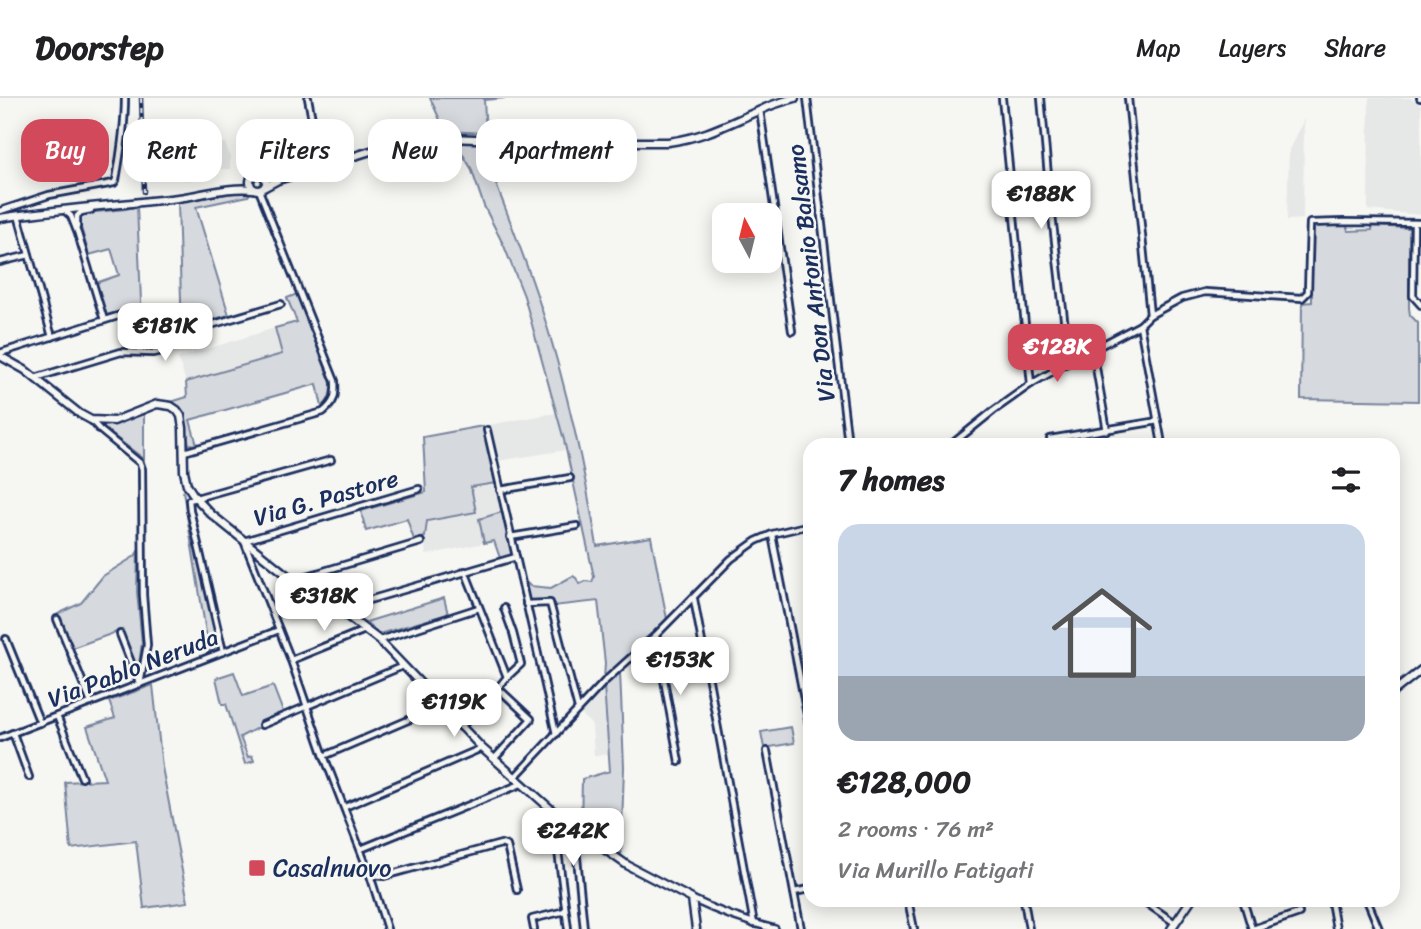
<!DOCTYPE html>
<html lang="en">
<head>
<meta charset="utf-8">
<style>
	:root { --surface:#fff; --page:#f6f6f6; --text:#202124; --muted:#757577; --line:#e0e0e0; --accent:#d1495b }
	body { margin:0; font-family:Sriracha,sans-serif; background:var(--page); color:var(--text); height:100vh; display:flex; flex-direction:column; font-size:26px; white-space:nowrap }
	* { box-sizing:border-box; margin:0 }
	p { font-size:23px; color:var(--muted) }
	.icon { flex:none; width:38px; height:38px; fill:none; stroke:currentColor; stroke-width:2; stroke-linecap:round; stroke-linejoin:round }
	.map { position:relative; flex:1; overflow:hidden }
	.side { position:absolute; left:803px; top:340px; width:597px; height:469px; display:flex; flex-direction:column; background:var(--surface); border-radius:21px; box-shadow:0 4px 18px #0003 }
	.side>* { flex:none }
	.guide { position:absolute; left:21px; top:21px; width:665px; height:63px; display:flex; gap:14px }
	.needle { width:46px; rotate:353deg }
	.fabs { position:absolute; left:712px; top:105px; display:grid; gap:14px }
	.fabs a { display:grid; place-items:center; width:70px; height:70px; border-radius:14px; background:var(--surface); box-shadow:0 4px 18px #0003; font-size:35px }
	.price { position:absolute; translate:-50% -60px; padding:0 16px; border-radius:14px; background:#fff; color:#222; font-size:23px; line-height:46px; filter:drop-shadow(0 2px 4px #0008) }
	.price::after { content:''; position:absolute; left:50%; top:42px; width:21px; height:16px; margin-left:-10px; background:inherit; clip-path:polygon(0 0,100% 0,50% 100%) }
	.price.current { background:var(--accent); color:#fff }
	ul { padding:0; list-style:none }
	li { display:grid; align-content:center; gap:14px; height:371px; padding:0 35px }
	li span { display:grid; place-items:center; height:217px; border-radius:21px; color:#555 }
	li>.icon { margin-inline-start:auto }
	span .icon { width:126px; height:126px; fill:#fffc; stroke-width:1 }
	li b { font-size:30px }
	h2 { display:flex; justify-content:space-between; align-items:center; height:84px; padding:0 35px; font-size:30px }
	.chip { padding:0 24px; border-radius:21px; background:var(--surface); box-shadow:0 4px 18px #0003; font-size:24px; line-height:63px }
	.chip.current { background:var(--accent); color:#fff }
	header { display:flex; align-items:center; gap:42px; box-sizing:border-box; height:98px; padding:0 35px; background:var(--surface); border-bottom:2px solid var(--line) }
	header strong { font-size:33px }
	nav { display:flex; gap:38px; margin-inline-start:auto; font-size:24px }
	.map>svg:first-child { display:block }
</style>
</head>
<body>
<header>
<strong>Doorstep</strong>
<nav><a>Map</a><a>Layers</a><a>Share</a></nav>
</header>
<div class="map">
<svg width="1421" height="831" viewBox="0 0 1421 831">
	<rect width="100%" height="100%" fill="#f6f6f2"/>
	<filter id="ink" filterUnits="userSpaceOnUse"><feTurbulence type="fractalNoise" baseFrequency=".0143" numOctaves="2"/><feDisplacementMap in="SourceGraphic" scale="14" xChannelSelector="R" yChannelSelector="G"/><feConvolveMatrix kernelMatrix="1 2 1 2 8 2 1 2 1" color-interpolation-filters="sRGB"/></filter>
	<g filter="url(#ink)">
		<!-- built -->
		<g fill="#e6e7e7">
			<polygon points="1369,0 1410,0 1421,7 1421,117 1368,112"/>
			<polygon points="1304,21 1303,121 1287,122 1289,54"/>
			<polygon points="170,40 180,40 180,45 225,45 230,59 230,71 200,71 199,81 183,82 182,59 198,59 199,50 170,51"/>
			<polygon points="275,230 283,256 186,284 178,260"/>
			<polygon points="556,315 566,352 491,364 483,328"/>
			<polygon points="496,385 502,414 479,421 484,445 426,457 425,444 427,423 476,414 470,389"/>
			<polygon points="604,588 609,656 594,657 592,627 581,616 582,611"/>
		</g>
		<!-- green -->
		<g fill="#d6d9dd" stroke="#78849e" stroke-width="2">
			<polygon points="430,0 505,0 484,2 486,35 445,33"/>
			<path d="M 446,43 L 480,45 C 499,94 519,144 536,194 C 564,277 583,362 597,448 L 651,439 L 667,521 L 615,569 L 604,582 L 605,565 L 598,503 L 553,508 L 551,502 L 529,503 L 524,485 L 527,485 L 530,488 L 551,490 L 573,478 L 576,480 L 580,486 L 586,483 L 592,484 L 594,479 L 564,342 L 524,198 L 504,148 L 484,108 L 471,70 L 463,57 Z"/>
			<polygon points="246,93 251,94 248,98 196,109 229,217 187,229 182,234 178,104"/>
			<polygon points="137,108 143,251 134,250 121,213 106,217 96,185 119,177 111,151 89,157 79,123 80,118 86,115 126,111"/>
			<polygon points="1315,128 1347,128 1348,133 1372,132 1372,128 1409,130 1409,210 1410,217 1418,225 1418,303 1301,301 1302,205 1312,204 1312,136"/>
			<path d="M 297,196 L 331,285 C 331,295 330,302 322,309 L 317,286 L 190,322 L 197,347 L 189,346 C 184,328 191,315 171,304 L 187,299 L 186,284 L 282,256 L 275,230 L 297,224 L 287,200 Z"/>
			<polygon points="144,316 144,361 102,329"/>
			<polygon points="483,328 496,385 471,389 476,414 427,423 425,439 414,442 407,421 366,433 361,413 426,394 423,339"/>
			<polygon points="183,393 216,534 216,551 209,553"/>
			<polygon points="502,414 512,457 500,460 494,443 484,445 479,421"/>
			<polygon points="138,453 137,494 142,545 138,573 122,532 72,550 58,516 81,505 103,478 135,458"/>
			<polygon points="444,500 448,516 379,536 366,524"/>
			<polygon points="234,574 243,598 273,588 283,614 260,624 261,628 240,639 248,659 252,658 254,663 245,666 226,606 222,606 216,580"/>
			<polygon points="620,574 624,669 621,758 581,730 582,681 610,673 604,588"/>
			<polygon points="153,587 162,669 188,804 144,810 136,743 71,751 65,684 105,682 87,629 115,620 109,603"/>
			<polygon points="791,629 794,645 764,650 761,634"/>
		</g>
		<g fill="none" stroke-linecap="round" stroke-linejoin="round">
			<defs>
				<g id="minor">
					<polyline points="308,0 321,69"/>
					<polyline points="807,0 848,346"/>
					<polyline points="1002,0 1031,286"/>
					<polyline points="1041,0 1050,100 1069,264"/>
					<polyline points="1128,0 1150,217"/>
					<polyline points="1420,0 1421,0"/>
					<polyline points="760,12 792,233"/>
					<polyline points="64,112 71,118 78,136 104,222"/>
					<path d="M 0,113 L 49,97 L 114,85 L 116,82 C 121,54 125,28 125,0"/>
					<polyline points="18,117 52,239"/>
					<polyline points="1414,125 1413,198 1421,207"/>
					<polyline points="77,129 77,118 81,114 91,112"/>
					<polyline points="0,164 29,157"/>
					<polyline points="1140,227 1162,346"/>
					<polyline points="1093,252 1107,333"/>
					<polyline points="0,255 121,217"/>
					<polyline points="35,280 121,254 154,255 167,252 194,232 281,206"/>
					<polyline points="91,322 100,332 140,365 142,371 143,497 147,547 140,586"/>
					<polyline points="1050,341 1158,323"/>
					<polyline points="952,346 993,313 1031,286 1069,264 1140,227 1150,217 1182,200 1205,194 1302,200 1308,194 1310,125 1344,124 1421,125"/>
					<path d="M 184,354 L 323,314 C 335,304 336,298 335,283 L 259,92"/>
					<polyline points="500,392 570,380"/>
					<polyline points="772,437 810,632"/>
					<polyline points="510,439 577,428"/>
					<polyline points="516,459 556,636"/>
					<polyline points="465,473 507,579 498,590 531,621 494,661"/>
					<polyline points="294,482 421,444"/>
					<polyline points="428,485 516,459 487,332"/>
					<polyline points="694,501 754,826"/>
					<polyline points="526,506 550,505 578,611"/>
					<polyline points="504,510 513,535 521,566 507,579"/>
					<polyline points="338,511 424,486"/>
					<polyline points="57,521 91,605"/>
					<polyline points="120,536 139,585"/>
					<polyline points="656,538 679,664"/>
					<polyline points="6,541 40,625"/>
					<polyline points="380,542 479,510"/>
					<polyline points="223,554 190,412 189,402 331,362"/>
					<polyline points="291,562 365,532"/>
					<polyline points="57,618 82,680"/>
					<polyline points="262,627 403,568"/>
					<polyline points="461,629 498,590"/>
					<polyline points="13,635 29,679"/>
					<polyline points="0,640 279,532"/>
					<polyline points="767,653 801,831"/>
					<polyline points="324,658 441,608"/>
					<polyline points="515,679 605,583 656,537 731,461 756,443 772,436 810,427"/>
					<polyline points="345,709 482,650"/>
					<polyline points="553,714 568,831"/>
					<polyline points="574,729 584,831"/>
					<polyline points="361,751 521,686"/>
					<polyline points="370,777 384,778 501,746 507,748 508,752 517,792"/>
					<polyline points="794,794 810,791"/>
					<polyline points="908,802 914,831"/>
					<polyline points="1024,802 1029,831"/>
					<polyline points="1142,802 1175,825"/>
					<polyline points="1243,802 1252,831"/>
					<polyline points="1334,802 1331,803 1336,831"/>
					<polyline points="1367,802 1379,831"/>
					<polyline points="387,831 370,777 324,658 291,562 244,443 419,391"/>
					<polyline points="534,831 532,821 565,813"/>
					<polyline points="1253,831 1299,815"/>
				</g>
				<path id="tertiary" d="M 692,801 C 719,814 746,824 775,831"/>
				<g id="secondary">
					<circle cx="258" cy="84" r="8"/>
					<path d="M 265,89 L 278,82 L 409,41 L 425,39 L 550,44 L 668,44 C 706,39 729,25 763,11 C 773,6 784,3 795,0"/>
					<path d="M 0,120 C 59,111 119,107 178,100 C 202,97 229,88 253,91"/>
					<polyline points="0,258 25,272 80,316 91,322 114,323 157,306 171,308 177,312 181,318 183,330 184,373 187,387 195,399 211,416 298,486 338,511 379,542 482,650 553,713 587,739 627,767 692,801 696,831"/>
					<polyline points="1393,594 1421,572"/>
					<polyline points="1171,831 1191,802"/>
				</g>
			</defs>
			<!-- minor casing -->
			<use href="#minor" stroke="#1b2f5e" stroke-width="10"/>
			<!-- tertiary casing -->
			<use href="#tertiary" stroke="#1b2f5e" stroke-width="10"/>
			<!-- secondary casing -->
			<use href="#secondary" stroke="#1b2f5e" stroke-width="11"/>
			<!-- minor -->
			<use href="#minor" stroke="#f6f6f2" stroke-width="4.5"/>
			<!-- tertiary -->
			<use href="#tertiary" stroke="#f6f6f2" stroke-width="5"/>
			<!-- secondary -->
			<use href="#secondary" stroke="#f6f6f2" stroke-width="6"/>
			<defs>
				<polyline id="rail" points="141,0 144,94"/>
			</defs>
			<!-- rail casing -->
			<use href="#rail" stroke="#1b2f5e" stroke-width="4.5"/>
			<!-- rail -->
			<use href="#rail" stroke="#f6f6f2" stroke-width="2" stroke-dasharray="5" stroke-linecap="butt"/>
		</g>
	</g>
	<!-- markers -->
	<rect fill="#d1495b" stroke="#f6f6f2" stroke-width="2.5" x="248" y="761" width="18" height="18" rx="3.5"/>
	<g text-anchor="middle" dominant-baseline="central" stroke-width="5" stroke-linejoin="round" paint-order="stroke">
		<!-- street labels -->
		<g font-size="24" fill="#1b2f5e" stroke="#f6f6f2">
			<text transform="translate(811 175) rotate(-97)">Via Don Antonio Balsamo</text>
			<text transform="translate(326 400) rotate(-16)">Via G. Pastore</text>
			<text transform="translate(133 570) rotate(-21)">Via Pablo Neruda</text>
		</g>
		<!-- poi labels -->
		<g font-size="24" fill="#1b2f5e" stroke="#f6f6f2" text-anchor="start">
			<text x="273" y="770">Casalnuovo</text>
		</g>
	</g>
</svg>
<div class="fabs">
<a><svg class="needle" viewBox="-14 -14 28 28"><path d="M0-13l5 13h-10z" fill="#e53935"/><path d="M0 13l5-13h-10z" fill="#757577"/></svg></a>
</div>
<b class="price" style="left:1041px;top:133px">€188K</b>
<b class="price" style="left:165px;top:265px">€181K</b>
<b class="price current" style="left:1057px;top:286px">€128K</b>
<b class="price" style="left:324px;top:535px">€318K</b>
<b class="price" style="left:680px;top:599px">€153K</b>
<b class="price" style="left:454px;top:641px">€119K</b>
<b class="price" style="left:573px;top:770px">€242K</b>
<div class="guide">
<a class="chip current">Buy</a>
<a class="chip">Rent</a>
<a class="chip">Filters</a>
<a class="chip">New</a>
<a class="chip">Apartment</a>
</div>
<section class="side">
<h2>7 homes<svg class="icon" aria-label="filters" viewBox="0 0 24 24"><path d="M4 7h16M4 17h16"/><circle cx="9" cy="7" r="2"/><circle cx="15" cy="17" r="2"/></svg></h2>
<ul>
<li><span style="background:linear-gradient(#c9d6e8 70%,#9aa5b1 0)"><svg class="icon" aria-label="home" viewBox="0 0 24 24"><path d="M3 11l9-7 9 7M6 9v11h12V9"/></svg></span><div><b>€128,000</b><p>2 rooms · 76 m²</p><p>Via Murillo Fatigati</p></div></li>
</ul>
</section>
</div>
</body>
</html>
